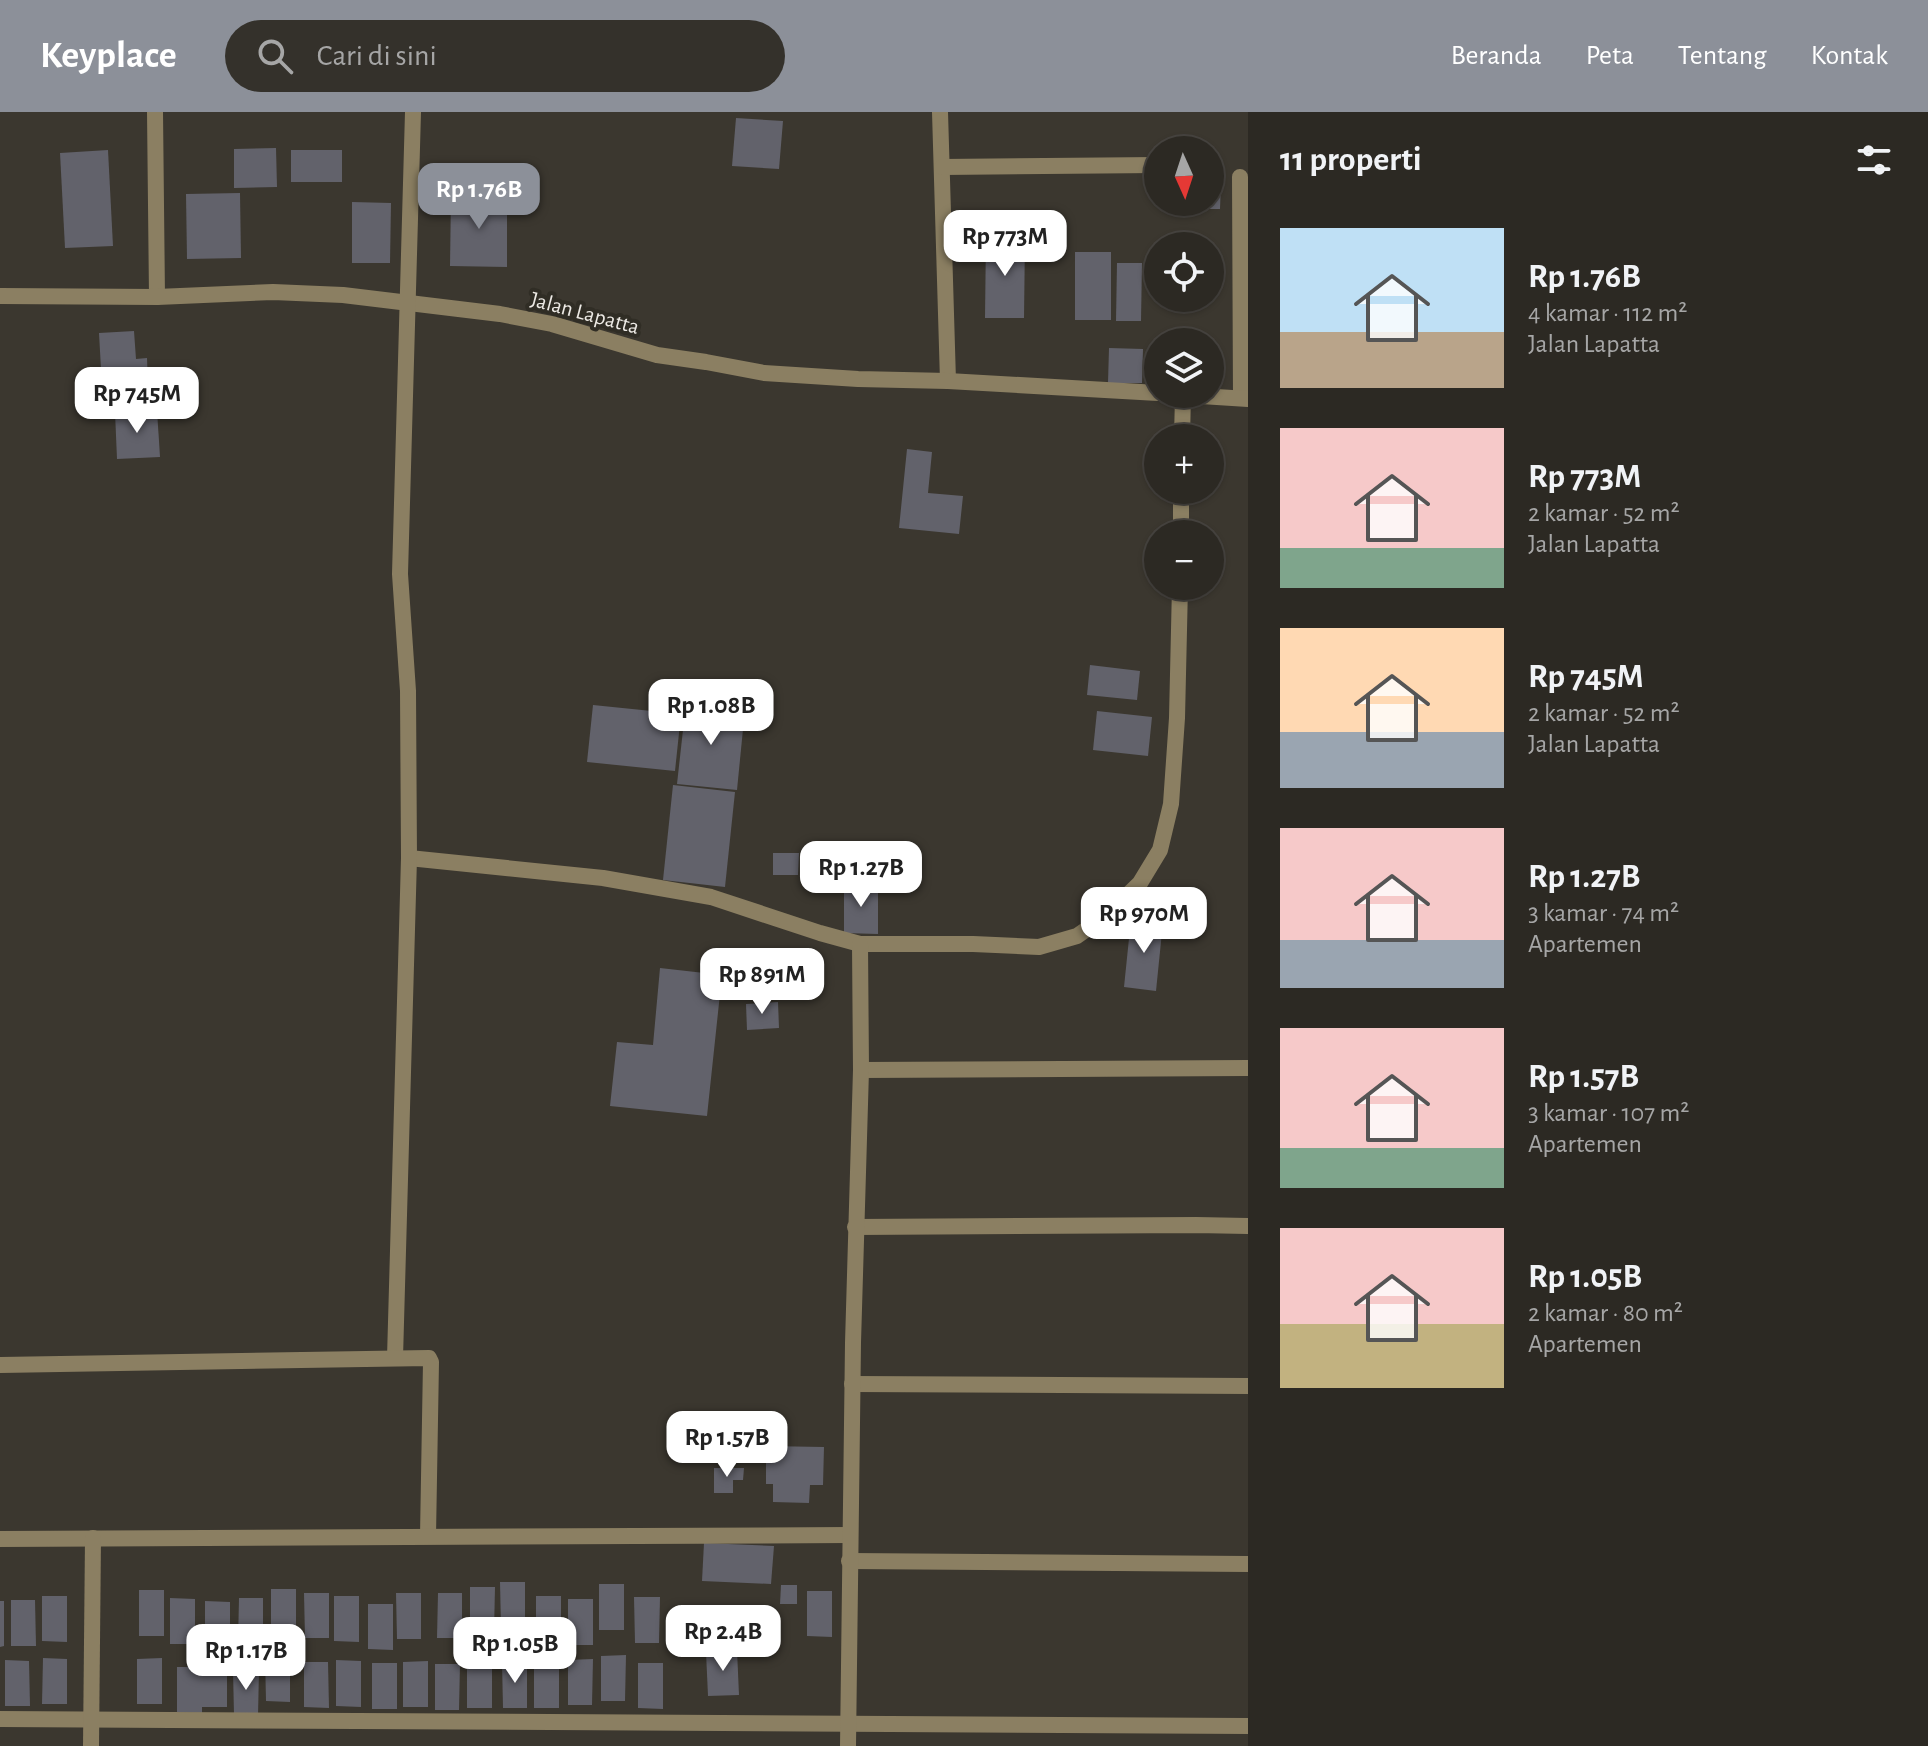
<!DOCTYPE html>
<html lang="id">
<head>
<meta charset="utf-8">
<style>
	:root { --surface:#2c2923; --page:#34312b; --text:#f1f3f6; --muted:#a6a6a6; --line:#484541; --accent:#8c9099 }
	body { margin:0; font-family:"Alegreya Sans",sans-serif; background:var(--page); color:var(--text); height:100vh; display:flex; flex-direction:column; font-size:30px; white-space:nowrap }
	* { box-sizing:border-box; margin:0 }
	p { font-size:26px; color:var(--muted) }
	.icon { flex:none; width:44px; height:44px; fill:none; stroke:currentColor; stroke-width:2; stroke-linecap:round; stroke-linejoin:round }
	.map { position:relative; flex:1; overflow:hidden }
	.side { display:flex; flex-direction:column; background:var(--surface); width:680px }
	.side>* { flex:none }
	.needle { width:52px; rotate:177deg }
	.fabs { position:absolute; left:1144px; top:24px; display:grid; gap:16px }
	.fabs a { display:grid; place-items:center; width:80px; height:80px; border-radius:50%; background:var(--surface); box-shadow:0 2px 6px #0004,0 0 0 2px var(--line); font-size:40px }
	.price { position:absolute; translate:-50% -68px; padding:0 18px; border-radius:16px; background:#fff; color:#222; font-size:26px; line-height:52px; filter:drop-shadow(0 2px 4px #0008) }
	.price::after { content:''; position:absolute; left:50%; top:48px; width:24px; height:18px; margin-left:-12px; background:inherit; clip-path:polygon(0 0,100% 0,50% 100%) }
	.price.active { background:var(--accent); color:#fff }
	ul { padding:0; list-style:none }
	li { display:flex; align-items:center; gap:24px; height:200px; padding:0 32px }
	li span { display:grid; place-items:center; flex:none; width:224px; height:160px; border-radius:0px; color:#555 }
	li>.icon { margin-inline-start:auto }
	span .icon { width:96px; height:96px; fill:#fffc; stroke-width:1 }
	li b { font-size:34px }
	h2 { display:flex; justify-content:space-between; align-items:center; height:96px; padding:0 32px; font-size:34px }
	header { display:flex; align-items:center; gap:48px; box-sizing:border-box; height:112px; padding:0 40px; background:var(--accent); color:#fff }
	header strong { font-size:38px }
	nav { display:flex; gap:44px; margin-inline-start:auto; font-size:28px }
	.search { width:560px; height:72px; background:var(--page); display:flex; align-items:center; gap:20px; box-sizing:border-box; padding:0 28px; border-radius:44px; color:var(--muted); font-size:30px }
	main { display:flex; flex:1; min-height:0 }
	.map>svg:first-child { display:block }
</style>
</head>
<body>
<header>
<strong>Keyplace</strong>
<div class="search"><svg class="icon" aria-label="search" viewBox="0 0 24 24"><circle cx="10" cy="10" r="6"/><path d="M15 15l6 6"/></svg>Cari di sini</div>
<nav><a>Beranda</a><a>Peta</a><a>Tentang</a><a>Kontak</a></nav>
</header>
<main>
<div class="map">
<svg width="1248" height="1634" viewBox="0 0 1248 1634">
	<rect width="100%" height="100%" fill="#3b372f"/>
	<!-- building -->
	<g fill="#62626b">
		<polygon points="736,6 783,9 779,57 732,54"/>
		<polygon points="276,36 277,75 234,76 234,37"/>
		<polygon points="108,38 113,134 65,136 60,41"/>
		<rect x="291" y="38" width="51" height="32"/>
		<polygon points="1210,71 1221,71 1220,97 1159,97 1159,90 1210,90"/>
		<polygon points="240,81 241,146 187,147 186,82"/>
		<polygon points="451,83 507,83 507,155 450,154"/>
		<polygon points="352,90 391,91 390,151 352,151"/>
		<polygon points="986,125 1025,126 1024,206 985,206"/>
		<rect x="1075" y="140" width="36" height="68"/>
		<polygon points="1117,151 1142,151 1141,209 1116,209"/>
		<polygon points="134,219 136,247 147,246 148,272 102,275 99,221"/>
		<polygon points="1109,236 1143,237 1142,271 1108,271"/>
		<polygon points="157,298 160,345 117,347 115,300"/>
		<polygon points="907,337 932,340 928,381 963,384 959,422 899,416"/>
		<polygon points="1090,553 1140,559 1137,588 1087,583"/>
		<polygon points="686,591 745,597 737,678 677,672"/>
		<polygon points="593,593 681,602 675,659 587,650"/>
		<polygon points="1097,599 1152,605 1148,644 1093,638"/>
		<polygon points="673,673 735,680 725,775 663,768"/>
		<polygon points="773,741 799,741 798,763 773,763"/>
		<polygon points="844,773 878,773 878,822 844,821"/>
		<polygon points="1131,807 1163,810 1156,879 1124,875"/>
		<polygon points="660,856 722,863 707,1004 610,994 617,930 653,933"/>
		<polygon points="778,890 779,916 747,918 746,892"/>
		<polygon points="766,1334 824,1335 823,1373 810,1373 809,1391 773,1390 773,1372 766,1372"/>
		<polygon points="714,1356 744,1356 743,1368 733,1368 733,1381 714,1381"/>
		<polygon points="704,1431 774,1434 771,1472 702,1469"/>
		<polygon points="500,1470 525,1470 525,1516 501,1515"/>
		<rect x="599" y="1472" width="25" height="46"/>
		<polygon points="781,1473 797,1473 797,1492 780,1492"/>
		<polygon points="470,1475 495,1475 494,1520 470,1520"/>
		<polygon points="271,1477 296,1477 296,1522 271,1523"/>
		<rect x="139" y="1478" width="25" height="46"/>
		<polygon points="807,1479 832,1479 832,1525 807,1524"/>
		<polygon points="304,1481 329,1481 329,1526 305,1526"/>
		<polygon points="396,1481 421,1481 421,1527 397,1527"/>
		<polygon points="438,1481 462,1481 462,1526 437,1526"/>
		<polygon points="42,1484 67,1484 67,1530 42,1529"/>
		<polygon points="334,1484 359,1484 359,1530 334,1529"/>
		<polygon points="536,1484 561,1484 561,1530 536,1529"/>
		<polygon points="634,1485 660,1485 659,1531 635,1531"/>
		<polygon points="170,1486 195,1487 195,1532 170,1532"/>
		<polygon points="239,1486 263,1486 263,1532 238,1531"/>
		<rect x="568" y="1487" width="25" height="46"/>
		<polygon points="11,1488 35,1488 36,1534 11,1534"/>
		<polygon points="0,1489 4,1489 4,1534 0,1535"/>
		<polygon points="205,1489 230,1490 230,1535 205,1535"/>
		<polygon points="368,1492 393,1492 393,1538 368,1537"/>
		<polygon points="737,1538 739,1583 708,1584 706,1540"/>
		<polygon points="626,1543 625,1589 601,1589 601,1544"/>
		<polygon points="265,1544 290,1544 290,1590 266,1589"/>
		<polygon points="43,1546 67,1547 67,1592 42,1592"/>
		<polygon points="162,1546 162,1592 137,1592 137,1547"/>
		<polygon points="593,1547 592,1593 568,1593 568,1548"/>
		<polygon points="5,1548 29,1549 30,1594 5,1594"/>
		<polygon points="336,1548 361,1549 361,1595 336,1594"/>
		<polygon points="227,1549 227,1595 202,1595 202,1601 177,1600 177,1555 202,1555 202,1550"/>
		<polygon points="428,1549 428,1595 403,1595 403,1550"/>
		<polygon points="304,1550 328,1550 329,1596 304,1595"/>
		<polygon points="492,1550 492,1596 467,1596 467,1551"/>
		<polygon points="502,1550 527,1550 527,1596 503,1596"/>
		<rect x="534" y="1550" width="25" height="46"/>
		<rect x="372" y="1551" width="25" height="46"/>
		<polygon points="638,1551 663,1551 663,1597 638,1596"/>
		<polygon points="435,1552 460,1552 459,1598 435,1598"/>
		<polygon points="233,1558 259,1558 258,1604 234,1603"/>
	</g>
	<g fill="none" stroke-linecap="round" stroke-linejoin="round">
		<!-- street -->
		<g stroke="#8b7f62" stroke-width="16">
			<polyline points="155,0 157,185"/>
			<polyline points="940,0 948,269"/>
			<polyline points="942,55 1158,53"/>
			<polyline points="1240,65 1241,286"/>
			<polyline points="0,184 157,185 273,180 343,183 500,202 552,212 657,243 706,250 764,261 858,267 948,269 1158,281"/>
			<polyline points="1170,282 1248,287"/>
			<polyline points="1182,326 1183,283"/>
			<polyline points="1181,422 1181,378"/>
			<polyline points="409,746 603,766 711,785 820,821 860,832 973,832 1039,835 1077,824 1107,803 1140,771 1160,738 1171,692 1177,606 1180,474"/>
			<polyline points="861,958 1248,956"/>
			<polyline points="855,1115 1196,1113 1248,1114"/>
			<polyline points="395,1246 409,746 408,579 400,462 413,0"/>
			<polyline points="0,1253 429,1246 431,1250 428,1424"/>
			<polyline points="852,1272 1248,1274"/>
			<polyline points="0,1427 850,1423"/>
			<polyline points="849,1449 1248,1452"/>
			<polyline points="0,1607 1248,1614"/>
			<polyline points="91,1634 93,1426"/>
			<polyline points="848,1634 853,1231 861,958 860,832"/>
		</g>
	</g>
	<g text-anchor="middle" dominant-baseline="central" stroke-width="8" stroke-linejoin="round" paint-order="stroke">
		<!-- street labels -->
		<g font-size="22" fill="#edeae5" stroke="#302d25">
			<text transform="translate(585 201) rotate(15)">Jalan Lapatta</text>
		</g>
	</g>
</svg>
<div class="fabs">
<a><svg class="needle" viewBox="-14 -14 28 28"><path d="M0-13l5 13h-10z" fill="#e53935"/><path d="M0 13l5-13h-10z" fill="#a6a6a6"/></svg></a>
<a><svg class="icon" aria-label="locate" viewBox="0 0 24 24"><circle cx="12" cy="12" r="6"/><path d="M12 2v4M12 18v4M2 12h4M18 12h4"/></svg></a>
<a><svg class="icon" aria-label="layers" viewBox="0 0 24 24"><path d="M12 4l9 5-9 5-9-5zM3 14l9 5 9-5"/></svg></a>
<a>+</a>
<a>−</a>
</div>
<b class="price active" style="left:479px;top:119px">Rp 1.76B</b>
<b class="price" style="left:1005px;top:166px">Rp 773M</b>
<b class="price" style="left:137px;top:323px">Rp 745M</b>
<b class="price" style="left:711px;top:635px">Rp 1.08B</b>
<b class="price" style="left:861px;top:797px">Rp 1.27B</b>
<b class="price" style="left:1144px;top:843px">Rp 970M</b>
<b class="price" style="left:762px;top:904px">Rp 891M</b>
<b class="price" style="left:727px;top:1367px">Rp 1.57B</b>
<b class="price" style="left:723px;top:1561px">Rp 2.4B</b>
<b class="price" style="left:515px;top:1573px">Rp 1.05B</b>
<b class="price" style="left:246px;top:1580px">Rp 1.17B</b>
</div>
<section class="side">
<h2>11 properti<svg class="icon" aria-label="filters" viewBox="0 0 24 24"><path d="M4 7h16M4 17h16"/><circle cx="9" cy="7" r="2"/><circle cx="15" cy="17" r="2"/></svg></h2>
<ul>
<li><span style="background:linear-gradient(#bfe0f5 65%,#b9a48a 0)"><svg class="icon" aria-label="home" viewBox="0 0 24 24"><path d="M3 11l9-7 9 7M6 9v11h12V9"/></svg></span><div><b>Rp 1.76B</b><p>4 kamar · 112 m²</p><p>Jalan Lapatta</p></div></li>
<li><span style="background:linear-gradient(#f6c9c9 75%,#7fa58c 0)"><svg class="icon" aria-label="home" viewBox="0 0 24 24"><path d="M3 11l9-7 9 7M6 9v11h12V9"/></svg></span><div><b>Rp 773M</b><p>2 kamar · 52 m²</p><p>Jalan Lapatta</p></div></li>
<li><span style="background:linear-gradient(#ffd9b3 65%,#9aa5b1 0)"><svg class="icon" aria-label="home" viewBox="0 0 24 24"><path d="M3 11l9-7 9 7M6 9v11h12V9"/></svg></span><div><b>Rp 745M</b><p>2 kamar · 52 m²</p><p>Jalan Lapatta</p></div></li>
<li><span style="background:linear-gradient(#f6c9c9 70%,#9aa5b1 0)"><svg class="icon" aria-label="home" viewBox="0 0 24 24"><path d="M3 11l9-7 9 7M6 9v11h12V9"/></svg></span><div><b>Rp 1.27B</b><p>3 kamar · 74 m²</p><p>Apartemen</p></div></li>
<li><span style="background:linear-gradient(#f6c9c9 75%,#7fa58c 0)"><svg class="icon" aria-label="home" viewBox="0 0 24 24"><path d="M3 11l9-7 9 7M6 9v11h12V9"/></svg></span><div><b>Rp 1.57B</b><p>3 kamar · 107 m²</p><p>Apartemen</p></div></li>
<li><span style="background:linear-gradient(#f6c9c9 60%,#c2b280 0)"><svg class="icon" aria-label="home" viewBox="0 0 24 24"><path d="M3 11l9-7 9 7M6 9v11h12V9"/></svg></span><div><b>Rp 1.05B</b><p>2 kamar · 80 m²</p><p>Apartemen</p></div></li>
</ul>
</section>
</main>
</body>
</html>
